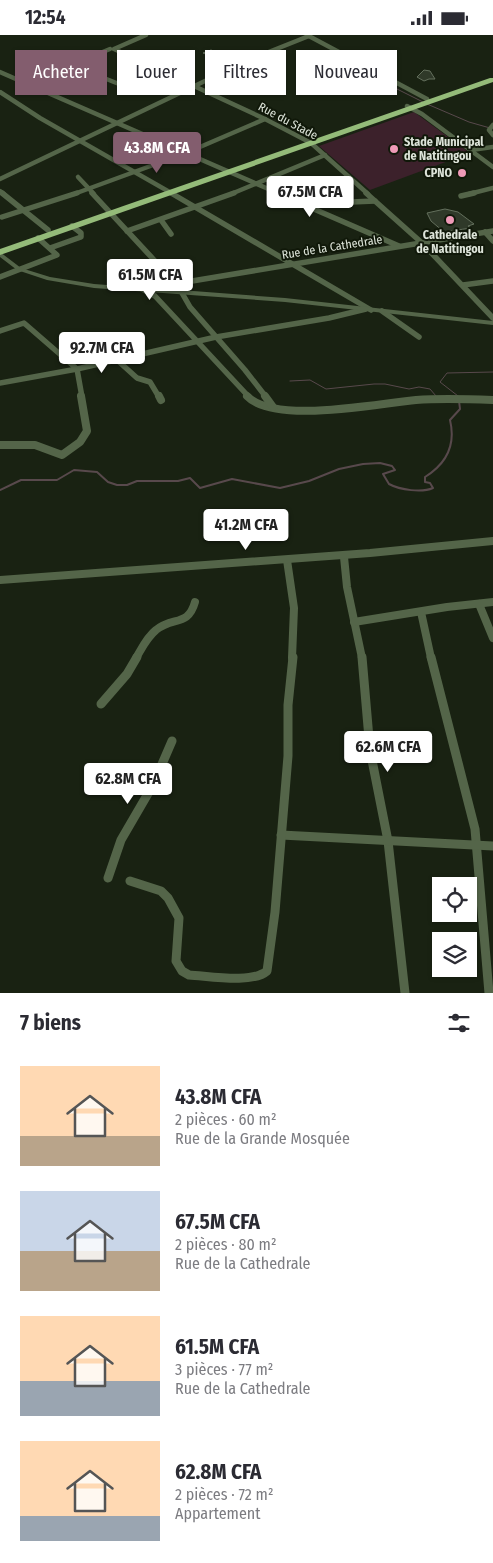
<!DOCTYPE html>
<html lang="fr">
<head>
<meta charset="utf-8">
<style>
	:root { --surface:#fff; --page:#f7f7f7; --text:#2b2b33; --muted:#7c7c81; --accent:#835d6e }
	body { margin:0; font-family:"Fira Sans Condensed",sans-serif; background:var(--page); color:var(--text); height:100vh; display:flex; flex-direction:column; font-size:19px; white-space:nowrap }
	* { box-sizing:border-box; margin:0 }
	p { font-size:16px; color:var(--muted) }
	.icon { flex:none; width:28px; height:28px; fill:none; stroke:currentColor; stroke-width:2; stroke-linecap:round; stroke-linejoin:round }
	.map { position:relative; height:958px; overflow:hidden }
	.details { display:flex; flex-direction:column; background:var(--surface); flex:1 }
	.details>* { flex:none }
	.hud { position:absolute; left:15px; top:15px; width:464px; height:45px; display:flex; gap:10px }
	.controls { position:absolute; left:432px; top:842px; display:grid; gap:10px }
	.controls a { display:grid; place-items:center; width:45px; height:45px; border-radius:0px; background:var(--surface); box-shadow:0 1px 4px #0004; font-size:25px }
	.price { position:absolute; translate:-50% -42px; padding:0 11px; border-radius:5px; background:#fff; color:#222; font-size:16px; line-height:32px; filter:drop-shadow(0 1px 2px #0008) }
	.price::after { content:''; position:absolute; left:50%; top:30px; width:15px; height:11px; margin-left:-8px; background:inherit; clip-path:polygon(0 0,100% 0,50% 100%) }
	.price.current { background:var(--accent); color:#fff }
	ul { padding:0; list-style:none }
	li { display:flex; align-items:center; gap:15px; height:125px; padding:0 20px }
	li span { display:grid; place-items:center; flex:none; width:140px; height:100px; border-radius:0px; color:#555 }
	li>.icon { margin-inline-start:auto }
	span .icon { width:60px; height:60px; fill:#fffc; stroke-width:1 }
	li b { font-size:21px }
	h2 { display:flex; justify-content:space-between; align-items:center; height:60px; padding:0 20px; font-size:21px }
	.chip { padding:0 18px; border-radius:0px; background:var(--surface); box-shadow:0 1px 4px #0004; font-size:18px; line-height:45px }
	.chip.current { background:var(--accent); color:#fff }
	.status { display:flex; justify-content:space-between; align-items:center; height:35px; padding:0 25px; background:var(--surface); direction:ltr }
	.status svg { height:14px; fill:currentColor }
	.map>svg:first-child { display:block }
</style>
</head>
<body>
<div class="status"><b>12:54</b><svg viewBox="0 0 49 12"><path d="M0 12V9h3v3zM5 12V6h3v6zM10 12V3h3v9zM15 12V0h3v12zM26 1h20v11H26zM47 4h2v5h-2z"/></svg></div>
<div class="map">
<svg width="493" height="958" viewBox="0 0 493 958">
	<rect width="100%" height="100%" fill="#192212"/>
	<!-- green -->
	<g fill="#3c212b">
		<path d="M 320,26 L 330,29 L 331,32 C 324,39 312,38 304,33 L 302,30 L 307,27 Z"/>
		<polygon points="414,77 470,118 370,155 319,111"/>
	</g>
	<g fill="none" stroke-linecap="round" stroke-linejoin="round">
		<!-- stream-far1 -->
		<g stroke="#58494c" stroke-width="1">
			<polyline points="370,44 383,47 423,67"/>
			<polyline points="427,69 469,87 490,93"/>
			<polyline points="290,346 310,345 326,354 374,349 385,349 409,354 419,352 430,354 436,361"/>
			<polyline points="458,361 440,347 447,338 493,337"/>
		</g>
		<!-- stream -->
		<path stroke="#58494c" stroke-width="2" d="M 0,455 L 21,445 L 57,445 L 74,435 L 97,437 L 108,447 L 117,450 L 127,450 L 137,446 L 178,446 L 190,443 L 200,453 L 232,444 L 280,453 L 309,446 L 339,434 L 363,429 L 380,428 L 392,431 L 395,435 L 383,439 L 389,449 C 400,455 422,458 433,453 L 430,448 L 425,447 L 425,442 C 446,429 456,410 450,385 L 460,374 L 459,366"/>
	</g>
	<!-- building -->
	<g fill="#2f3929" stroke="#64705d">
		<polygon points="211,15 229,22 221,25 203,18"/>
		<polygon points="424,35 430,36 435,44 429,44 424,46 417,42"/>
		<polygon points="445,174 458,177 474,189 468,191 471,193 444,197 431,186 427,178"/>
	</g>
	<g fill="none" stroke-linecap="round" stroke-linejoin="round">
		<!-- minor-far3 -->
		<g stroke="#546549" stroke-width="4.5">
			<polyline points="146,0 114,14 265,84 311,108 368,159"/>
			<polyline points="307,0 427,64"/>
			<polyline points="71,30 119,49"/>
			<polyline points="0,37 280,159"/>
			<polyline points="25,49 110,14"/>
			<polyline points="0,57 40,83 173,159"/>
			<polyline points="407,71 422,79 493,132"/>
			<polyline points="493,90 489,95 493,100"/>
			<polyline points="471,115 493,112"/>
			<polyline points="78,142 94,159"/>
			<polyline points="0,144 251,24 309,1"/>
			<polyline points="0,156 4,159"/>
			<polyline points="74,159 186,118 265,84"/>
			<polyline points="231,159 325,120"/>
			<polyline points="469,159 493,153"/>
		</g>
		<!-- minor-far2 -->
		<g stroke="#546549" stroke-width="5.5">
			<polyline points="2,158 48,195"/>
			<polyline points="92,158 155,226 170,248"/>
			<polyline points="171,158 371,275"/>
			<polyline points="277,158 399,211"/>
			<polyline points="366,158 422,208 493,283"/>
			<polyline points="461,161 474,158"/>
			<polyline points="304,169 375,166"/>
			<polyline points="2,182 77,158"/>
			<polyline points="161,185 171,199"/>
			<polyline points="127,196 234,158"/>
			<polyline points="485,197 493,206"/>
			<polyline points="50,213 81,202 81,198 72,191"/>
			<polyline points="0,242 57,220 38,203"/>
			<polyline points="174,249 493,196"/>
			<polyline points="463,250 493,246"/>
			<polyline points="142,254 155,261 249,362"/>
			<polyline points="182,258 190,272 245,335 266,362"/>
			<polyline points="382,276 419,302"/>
			<polyline points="0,296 24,288 77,334 82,362"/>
			<polyline points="116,324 137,343 150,347 159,362"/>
			<polyline points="0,348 77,334 216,302 329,283 366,274"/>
		</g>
		<!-- minor-far1 -->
		<g stroke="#546549" stroke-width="8">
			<polyline points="159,361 161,365"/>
			<path d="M 247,361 C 274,390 379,368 416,365 C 442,363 468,364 493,365"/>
			<polyline points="265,361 273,372"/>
			<polyline points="0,410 35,410 62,420 80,407 87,396 81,361"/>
			<polyline points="344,522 347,552 362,623"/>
			<polyline points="287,525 294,573 292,623"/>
			<polyline points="0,545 370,518 493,506"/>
			<polyline points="479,569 493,603"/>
			<polyline points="421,577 431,623"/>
			<polyline points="354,587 447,572 493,567"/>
			<path d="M 136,623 C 142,613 147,602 156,595 C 173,581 188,592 195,567"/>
		</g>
		<!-- minor -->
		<g stroke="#546549" stroke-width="9">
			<polyline points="362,622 370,715 388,806 405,958"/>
			<polyline points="431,622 475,794 489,958"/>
			<polyline points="101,669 127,639 137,622"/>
			<polyline points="281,800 493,811"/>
			<polyline points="108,843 121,805 153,750 172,706"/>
			<path d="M 130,846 L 161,856 L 168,863 L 179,883 L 176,926 L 182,936 L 189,940 C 209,941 252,949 267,936 L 275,877 L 288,721 L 288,670 L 293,622"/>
		</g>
		<!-- tertiary -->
		<path fill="#546549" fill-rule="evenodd" d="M 0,217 L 21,233 L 50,242 L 94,249 L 160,254 L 160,251 L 166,246 L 176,248 L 180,255 L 285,263 L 493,286 L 493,290 L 285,267 L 94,253 L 47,245 L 17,235 L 0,222 ZM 168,250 L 172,251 L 173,253 L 167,254 L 166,252 Z"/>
		<!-- trunk -->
		<polygon fill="#94bb79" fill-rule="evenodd" points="490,43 493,43 493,47 0,220 0,214"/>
	</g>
	<!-- markers -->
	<g fill="#ef9ab7" stroke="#101809" stroke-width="2">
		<circle cx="394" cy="114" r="5"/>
		<circle cx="462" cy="138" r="5"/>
		<circle cx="450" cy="185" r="5"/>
	</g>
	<g text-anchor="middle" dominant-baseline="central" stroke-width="4" stroke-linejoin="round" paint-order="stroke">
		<!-- far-street labels -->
		<g font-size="12" fill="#dde4d9" stroke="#101809">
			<text transform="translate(288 86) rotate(28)">Rue du Stade</text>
			<text transform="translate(332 212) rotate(-9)">Rue de la Cathedrale</text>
		</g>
		<!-- far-poi labels -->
		<g font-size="12" font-weight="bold" fill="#dde4d9" stroke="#101809" text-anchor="start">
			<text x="404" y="107">Stade Municipal<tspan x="404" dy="14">de Natitingou</tspan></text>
			<text x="452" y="138" text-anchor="end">CPNO</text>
			<text x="450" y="200" text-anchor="middle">Cathedrale<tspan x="450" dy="14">de Natitingou</tspan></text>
		</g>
	</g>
</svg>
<div class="controls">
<a><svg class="icon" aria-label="locate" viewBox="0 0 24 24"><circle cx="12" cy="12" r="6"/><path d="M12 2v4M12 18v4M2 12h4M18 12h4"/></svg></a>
<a><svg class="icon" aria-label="layers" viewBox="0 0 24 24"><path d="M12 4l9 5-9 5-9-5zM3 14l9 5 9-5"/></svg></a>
</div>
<b class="price current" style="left:157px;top:139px">43.8M CFA</b>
<b class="price" style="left:310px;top:183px">67.5M CFA</b>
<b class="price" style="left:150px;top:266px">61.5M CFA</b>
<b class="price" style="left:102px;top:339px">92.7M CFA</b>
<b class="price" style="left:246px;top:516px">41.2M CFA</b>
<b class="price" style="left:388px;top:738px">62.6M CFA</b>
<b class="price" style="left:128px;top:770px">62.8M CFA</b>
<div class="hud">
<a class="chip current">Acheter</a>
<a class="chip">Louer</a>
<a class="chip">Filtres</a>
<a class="chip">Nouveau</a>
</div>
</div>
<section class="details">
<h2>7 biens<svg class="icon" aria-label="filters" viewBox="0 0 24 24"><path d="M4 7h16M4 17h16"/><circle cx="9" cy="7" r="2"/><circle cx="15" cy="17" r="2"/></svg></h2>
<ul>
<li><span style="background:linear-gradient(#ffd9b3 70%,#b9a48a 0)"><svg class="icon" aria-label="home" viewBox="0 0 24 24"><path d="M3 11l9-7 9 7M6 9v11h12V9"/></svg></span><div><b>43.8M CFA</b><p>2 pièces · 60 m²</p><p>Rue de la Grande Mosquée</p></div></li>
<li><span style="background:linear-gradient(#c9d6e8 60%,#b9a48a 0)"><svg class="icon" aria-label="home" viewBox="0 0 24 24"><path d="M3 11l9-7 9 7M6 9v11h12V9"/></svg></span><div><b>67.5M CFA</b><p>2 pièces · 80 m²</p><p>Rue de la Cathedrale</p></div></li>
<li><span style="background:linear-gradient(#ffd9b3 65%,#9aa5b1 0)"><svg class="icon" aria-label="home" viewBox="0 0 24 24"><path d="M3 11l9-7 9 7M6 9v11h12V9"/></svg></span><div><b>61.5M CFA</b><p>3 pièces · 77 m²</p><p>Rue de la Cathedrale</p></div></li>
<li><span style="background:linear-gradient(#ffd9b3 75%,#9aa5b1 0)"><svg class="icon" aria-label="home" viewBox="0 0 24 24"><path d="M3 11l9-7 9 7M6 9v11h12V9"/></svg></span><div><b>62.8M CFA</b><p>2 pièces · 72 m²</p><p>Appartement</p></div></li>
</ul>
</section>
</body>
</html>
